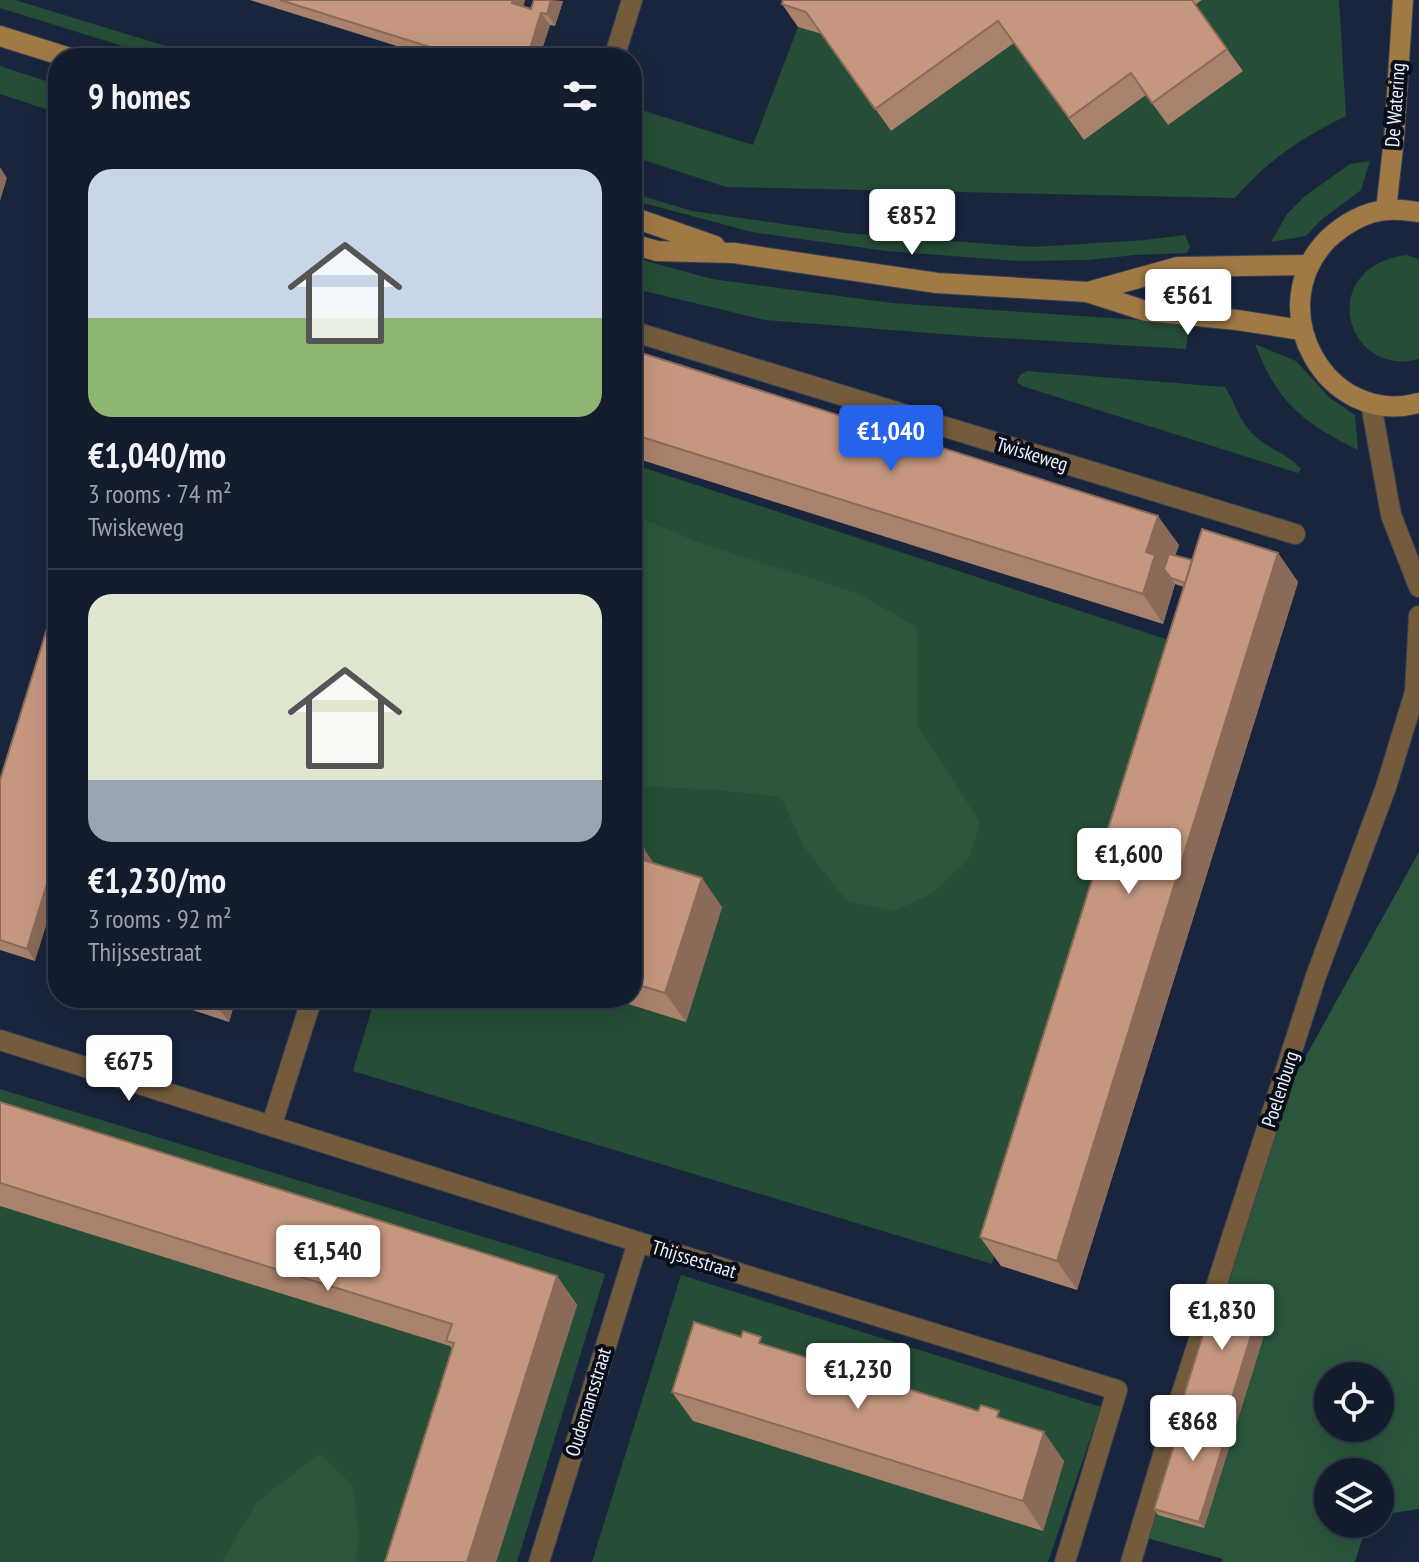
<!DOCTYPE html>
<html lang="en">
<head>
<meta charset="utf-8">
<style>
	:root { --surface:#131c2d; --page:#202939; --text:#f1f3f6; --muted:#9da1aa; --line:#323a49; --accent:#2563eb }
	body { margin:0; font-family:"PT Sans Narrow",sans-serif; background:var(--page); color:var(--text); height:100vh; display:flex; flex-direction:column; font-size:30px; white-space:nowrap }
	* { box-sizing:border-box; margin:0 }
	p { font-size:26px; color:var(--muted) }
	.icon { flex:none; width:44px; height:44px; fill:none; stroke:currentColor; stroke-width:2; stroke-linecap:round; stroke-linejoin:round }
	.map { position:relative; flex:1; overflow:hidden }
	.details { position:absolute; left:48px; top:48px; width:594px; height:960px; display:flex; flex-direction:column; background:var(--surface); border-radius:32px; box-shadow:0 8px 32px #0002,0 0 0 2px var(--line) }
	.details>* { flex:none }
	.controls { position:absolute; left:1314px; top:1362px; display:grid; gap:16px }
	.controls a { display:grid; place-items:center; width:80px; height:80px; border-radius:50%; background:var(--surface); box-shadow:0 8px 32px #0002,0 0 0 2px var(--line); font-size:40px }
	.price { position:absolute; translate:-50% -68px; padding:0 18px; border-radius:8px; background:#fff; color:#222; font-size:26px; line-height:52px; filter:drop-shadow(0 2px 4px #0008) }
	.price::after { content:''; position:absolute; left:50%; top:48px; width:24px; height:18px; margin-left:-12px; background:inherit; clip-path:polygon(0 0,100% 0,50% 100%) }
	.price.active { background:var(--accent); color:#fff }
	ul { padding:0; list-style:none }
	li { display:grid; align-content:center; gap:16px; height:424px; padding:0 40px }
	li+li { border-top:2px solid var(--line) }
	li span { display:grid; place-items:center; height:248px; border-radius:24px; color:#555 }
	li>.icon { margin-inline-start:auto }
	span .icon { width:144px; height:144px; fill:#fffc; stroke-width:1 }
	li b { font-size:34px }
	h2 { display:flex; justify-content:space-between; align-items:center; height:96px; padding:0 40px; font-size:34px }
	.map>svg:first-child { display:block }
</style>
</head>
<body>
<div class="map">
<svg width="1419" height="1562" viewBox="0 0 1419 1562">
	<rect width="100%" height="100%" fill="#19253c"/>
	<!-- green -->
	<g fill="#264d36">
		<polygon points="0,0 15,0 205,58 161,58 0,8"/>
		<path d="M 1202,0 L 1339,0 L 1346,116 C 1298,140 1271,158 1235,198 L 726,187 L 632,156 L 632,107 L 753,145 L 798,27 L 822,34 L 891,131 L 1014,43 L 1084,140 L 1146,95 L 1168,125 L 1195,5 Z"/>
		<polygon points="0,66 58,85 58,113 0,94"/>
		<polygon points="1370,161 1361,190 1321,220 1306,236 1271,242 1287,214 1305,196 1350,164"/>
		<polygon points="632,193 692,211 846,233 1033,247 1145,240 1185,235 1190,247 1187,253 1135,255 1089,260 1018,261 886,251 752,232 632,200"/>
		<path d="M 1406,255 L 1419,259 L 1419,359 C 1346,379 1314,268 1406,255 Z"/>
		<polygon points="632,257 712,279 892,303 1182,323 1188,332 1186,349 968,336 765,320 632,288"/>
		<path d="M 1255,344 L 1296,361 L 1330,398 L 1355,415 L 1358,450 C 1303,423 1277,402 1255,344 Z"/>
		<path d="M 1027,371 L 1225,387 C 1234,401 1239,419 1250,431 C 1264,448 1288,453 1301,469 L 1298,473 L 1022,386 L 1017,382 L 1020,375 Z"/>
		<polygon points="632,464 1178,643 992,1264 353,1071 375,998 632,998"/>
		<polygon points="0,1089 605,1274 517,1562 0,1562"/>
		<polygon points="681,1275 1101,1407 1048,1562 592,1562"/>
	</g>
	<!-- forest -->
	<g fill="#2b563c" fill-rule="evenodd">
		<polygon points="632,514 697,542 857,593 917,627 917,726 980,822 969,859 931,894 894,911 847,901 804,847 781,797 718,790 632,786"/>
		<path d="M 1419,852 L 1419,1509 L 1380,1515 L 1380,1472 L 1328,1472 L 1328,1524 L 1367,1524 L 1355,1562 L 1222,1562 L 1223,1559 L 1132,1534 L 1291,1083 ZM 1328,1376 L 1380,1376 L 1380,1428 L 1328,1428 Z"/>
		<polygon points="319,1454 353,1485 359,1536 355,1562 222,1562 257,1502"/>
	</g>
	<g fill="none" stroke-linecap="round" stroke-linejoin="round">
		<defs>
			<g id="minor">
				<polyline points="614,58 632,0"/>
				<polyline points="632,331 1295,534"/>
				<polyline points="0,1040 638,1242 1117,1390 1065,1562"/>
				<polyline points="272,1124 312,998"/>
				<polyline points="539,1562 638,1242"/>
			</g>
			<g id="tertiary">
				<polyline points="1371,404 1391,515 1419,587"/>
				<polyline points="1131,1562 1177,1408 1316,976 1386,787 1415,692 1419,616"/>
			</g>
			<g id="secondary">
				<polyline points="0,36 70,58"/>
				<polyline points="1386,210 1394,139 1403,0"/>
				<path d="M 1419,212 C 1409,211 1398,209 1388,210 C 1366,211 1344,224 1328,239 C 1260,308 1326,428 1419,403"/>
				<polyline points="632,217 715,246"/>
				<polyline points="632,244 657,251 734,253 937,283 1087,292 1146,311 1237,320 1301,330"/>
				<polyline points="1088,292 1178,267 1309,265"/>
			</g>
		</defs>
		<!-- minor casing -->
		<use href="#minor" stroke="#364257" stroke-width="22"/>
		<!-- tertiary casing -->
		<use href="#tertiary" stroke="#364257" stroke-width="22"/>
		<!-- secondary casing -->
		<use href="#secondary" stroke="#364257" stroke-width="22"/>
		<!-- minor -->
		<use href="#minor" stroke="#745b3c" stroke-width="20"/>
		<!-- tertiary -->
		<use href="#tertiary" stroke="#745b3c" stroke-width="20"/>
		<!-- secondary -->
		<use href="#secondary" stroke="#a17945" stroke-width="20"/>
	</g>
	<!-- wall -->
	<g fill="#a9826d">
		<polygon points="250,0 525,0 523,6 531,9 563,1 555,26 550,25 539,58 435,58"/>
		<polygon points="783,0 1202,0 1195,5 1243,71 1168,125 1146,95 1084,140 1014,43 891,131 822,34 798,27 782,4"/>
		<polygon points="632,350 1179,545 1175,555 1192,560 1278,553 1298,582 1077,1290 1001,1266 980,1237 1184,587 1175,584 1163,624 632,457"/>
		<polygon points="58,445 58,483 50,471"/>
		<polygon points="0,780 35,961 0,950"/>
		<polygon points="632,849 722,907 686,1022 609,998 632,998"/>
		<polygon points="156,998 236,998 229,1022"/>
		<polygon points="0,1102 557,1276 577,1305 496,1562 385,1562 452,1349 450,1346 0,1206"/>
		<polygon points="1269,1319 1204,1528 1158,1515 1154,1509 1187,1404 1183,1398"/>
		<polygon points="767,1345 869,1377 888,1376 894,1385 1004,1419 1064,1461 1043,1531 693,1421 672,1392"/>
	</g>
	<!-- shaded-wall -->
	<g fill="#8a6a59">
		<polygon points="513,0 525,0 520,15 512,3"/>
		<polygon points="551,0 563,1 555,26 547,14"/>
		<polygon points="541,13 550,25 539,58 527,58"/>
		<polygon points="0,167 7,178 0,201"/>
		<polygon points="1158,516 1179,545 1169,575 1175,584 1163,624 1143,594 1146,552"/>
		<polygon points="1278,553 1298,582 1077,1290 1057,1261"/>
		<polygon points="58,848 58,888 35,961 27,949"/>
		<polygon points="644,849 665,879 643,860"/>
		<polygon points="702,878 722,907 686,1022 665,993"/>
		<polygon points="224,998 236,998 229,1022 220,1010"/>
		<polygon points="557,1276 577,1305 496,1562 467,1562"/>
		<polygon points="1260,1306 1269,1319 1204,1528 1199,1522 1232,1417 1228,1411"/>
		<polygon points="1044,1432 1064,1461 1043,1531 1023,1501"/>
	</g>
	<!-- building -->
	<g fill="#c5977f" stroke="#8a6a59" stroke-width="2">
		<polygon points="280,0 513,0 512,3 531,9 534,0 551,0 547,14 541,13 527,58 465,58"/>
		<polygon points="783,0 1192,0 1227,49 1152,103 1131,73 1069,118 998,21 875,109 806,12 782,4"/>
		<polygon points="632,350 1158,516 1146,552 1155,555 1143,594 632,434"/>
		<polygon points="58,445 58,474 50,471"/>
		<polygon points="1202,529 1278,553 1057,1261 980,1237"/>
		<polygon points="1169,554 1192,560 1185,583 1171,578 1164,569"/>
		<polygon points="50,619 58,622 58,848 27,949 0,940 0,780"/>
		<polygon points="632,849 644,849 643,860 702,878 665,993 632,983"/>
		<polygon points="183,998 224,998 220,1010"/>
		<polygon points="0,1102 557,1276 467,1562 385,1562 454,1343 446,1341 452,1324 0,1183"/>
		<polygon points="1216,1293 1260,1306 1228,1411 1183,1398"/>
		<polygon points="694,1322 741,1337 743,1331 761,1337 759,1343 869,1377 870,1370 888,1376 886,1382 978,1411 981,1405 999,1411 997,1417 1044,1432 1023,1501 672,1392"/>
		<polygon points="1187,1403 1232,1417 1199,1522 1154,1509"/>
	</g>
	<g text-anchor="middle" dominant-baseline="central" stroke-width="8" stroke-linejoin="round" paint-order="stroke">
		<!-- street labels -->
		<g font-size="20" fill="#eaf1fe" stroke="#090e19">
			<text transform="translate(1395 105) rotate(-86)">De Watering</text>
			<text transform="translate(1032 454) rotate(17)">Twiskeweg</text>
			<text transform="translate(1280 1089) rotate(-72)">Poelenburg</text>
			<text transform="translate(694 1259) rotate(17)">Thijssestraat</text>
			<text transform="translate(588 1402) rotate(-73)">Oudemansstraat</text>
		</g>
	</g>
</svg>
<div class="controls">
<a><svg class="icon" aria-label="locate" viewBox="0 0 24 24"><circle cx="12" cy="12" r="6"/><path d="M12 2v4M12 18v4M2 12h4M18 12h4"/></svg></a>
<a><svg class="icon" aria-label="layers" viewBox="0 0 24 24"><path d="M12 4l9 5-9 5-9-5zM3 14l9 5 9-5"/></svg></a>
</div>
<b class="price" style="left:912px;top:257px">€852</b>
<b class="price" style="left:1188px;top:337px">€561</b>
<b class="price active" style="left:891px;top:473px">€1,040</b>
<b class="price" style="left:1129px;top:896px">€1,600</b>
<b class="price" style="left:129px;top:1103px">€675</b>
<b class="price" style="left:328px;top:1293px">€1,540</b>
<b class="price" style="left:1222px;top:1352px">€1,830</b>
<b class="price" style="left:858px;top:1411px">€1,230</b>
<b class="price" style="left:1193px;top:1463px">€868</b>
<section class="details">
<h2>9 homes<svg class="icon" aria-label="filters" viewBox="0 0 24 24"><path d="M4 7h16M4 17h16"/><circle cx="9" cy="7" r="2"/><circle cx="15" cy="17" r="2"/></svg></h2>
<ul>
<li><span style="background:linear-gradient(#c9d6e8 60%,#8fb573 0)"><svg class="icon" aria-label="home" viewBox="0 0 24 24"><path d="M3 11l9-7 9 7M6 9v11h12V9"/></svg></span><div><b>€1,040/mo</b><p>3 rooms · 74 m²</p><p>Twiskeweg</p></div></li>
<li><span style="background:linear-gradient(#dfe7d0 75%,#9aa5b1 0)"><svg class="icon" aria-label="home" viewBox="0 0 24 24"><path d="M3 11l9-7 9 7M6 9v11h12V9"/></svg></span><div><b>€1,230/mo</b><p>3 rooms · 92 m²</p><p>Thijssestraat</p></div></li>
</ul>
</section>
</div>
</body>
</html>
